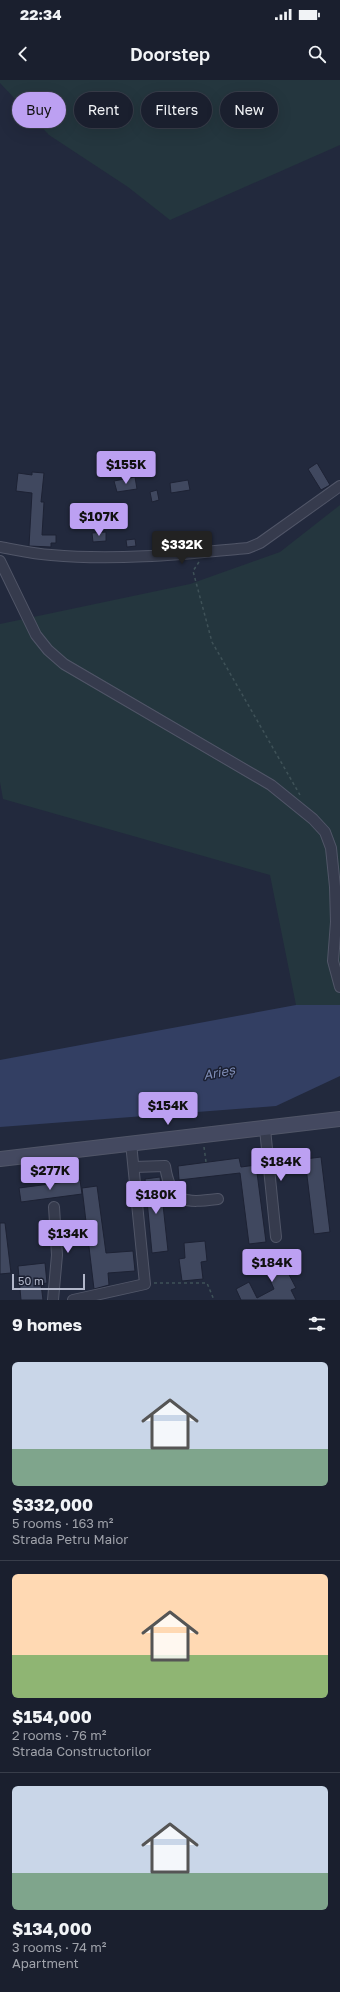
<!DOCTYPE html>
<html lang="en">
<head>
<meta charset="utf-8">
<style>
	:root { --surface:#1a1f2e; --page:#232736; --text:#f1f3f6; --muted:#9fa2aa; --line:#383d4a; --accent:#bca0f2 }
	body { margin:0; font-family:"Golos Text",sans-serif; background:var(--page); color:var(--text); height:100vh; display:flex; flex-direction:column; font-size:15px; white-space:nowrap }
	* { box-sizing:border-box; margin:0 }
	p { font-size:13px; color:var(--muted) }
	.icon { flex:none; width:22px; height:22px; fill:none; stroke:currentColor; stroke-width:2; stroke-linecap:round; stroke-linejoin:round }
	.map { position:relative; height:1220px; overflow:hidden }
	.sheet { display:flex; flex-direction:column; background:var(--surface); flex:1 }
	.sheet>* { flex:none }
	.guide { position:absolute; left:12px; top:12px; width:316px; height:36px; display:flex; gap:8px }
	.scale { position:absolute; left:12px; bottom:10px; width:73px; box-sizing:border-box; padding-left:4px; border:2px solid #b1b6c9; border-top:0; font-size:11px; line-height:14px; white-space:nowrap; color:#b1b6c9; -webkit-text-stroke:3px #1b2032; paint-order:stroke }
	.price { position:absolute; translate:-50% -34px; padding:0 9px; border-radius:4px; background:var(--accent); color:#111; font-size:13px; line-height:26px; filter:drop-shadow(0 1px 2px #0008) }
	.price::after { content:''; position:absolute; left:50%; top:24px; width:12px; height:9px; margin-left:-6px; background:inherit; clip-path:polygon(0 0,100% 0,50% 100%) }
	.price.on { background:#222; color:#fff }
	ul { padding:0; list-style:none }
	li { display:grid; align-content:center; gap:8px; height:212px; padding:0 12px }
	li+li { border-top:1px solid var(--line) }
	li span { display:grid; place-items:center; height:124px; border-radius:6px; color:#555 }
	li>.icon { margin-inline-start:auto }
	span .icon { width:72px; height:72px; fill:#fffc; stroke-width:1 }
	li b { font-size:17px }
	h2 { display:flex; justify-content:space-between; align-items:center; height:48px; padding:0 12px; font-size:17px }
	.tag { padding:0 14px; border-radius:18px; background:var(--surface); box-shadow:0 4px 16px #0002,0 0 0 1px var(--line); font-size:14px; line-height:36px }
	.tag.on { background:var(--accent); color:#111 }
	.status { display:flex; justify-content:space-between; align-items:center; height:28px; padding:0 20px; background:var(--surface); direction:ltr }
	.status svg { height:11px; fill:currentColor }
	header { display:flex; justify-content:space-between; align-items:center; height:52px; padding:0 12px; background:var(--surface); font-size:18px; font-weight:600 }
	.map>svg:first-child { display:block }
</style>
</head>
<body>
<div class="status"><b>22:34</b><svg viewBox="0 0 49 12"><path d="M0 12V9h3v3zM5 12V6h3v6zM10 12V3h3v9zM15 12V0h3v12zM26 1h20v11H26zM47 4h2v5h-2z"/></svg></div>
<header><svg class="icon" aria-label="back" viewBox="0 0 24 24"><path d="M15 5l-7 7 7 7"/></svg>Doorstep<svg class="icon" aria-label="search" viewBox="0 0 24 24"><circle cx="10" cy="10" r="6"/><path d="M15 15l6 6"/></svg></header>
<div class="map">
<svg width="340" height="1220" viewBox="0 0 340 1220">
	<rect width="100%" height="100%" fill="#22293d"/>
	<!-- green -->
	<g fill="#24363e">
		<polygon points="0,0 340,0 340,65 170,140 128,107 49,55 0,3"/>
		<polygon points="340,425 340,925 296,925 270,795 3,719 0,702 0,544 190,504 280,472"/>
	</g>
	<!-- water -->
	<polygon fill="#333f63" points="296,925 340,925 340,996 276,1026 0,1047 0,980"/>
	<!-- building -->
	<g fill="#40485f" stroke="#1d2234">
		<polygon points="317,383 330,405 321,410 308,389"/>
		<polygon points="32,392 44,393 41,422 44,422 42,455 56,455 56,463 51,463 51,467 29,466 32,413 16,411 18,393 32,395"/>
		<polygon points="135,397 137,409 117,412 114,401"/>
		<polygon points="188,400 190,410 171,413 170,403"/>
		<polygon points="157,410 159,420 152,422 150,412"/>
		<polygon points="120,427 123,446 116,447 113,428"/>
		<polygon points="106,452 106,461 93,462 92,453"/>
		<polygon points="135,459 136,466 127,467 126,460"/>
		<polygon points="321,1077 330,1152 314,1154 305,1079"/>
		<polygon points="239,1078 241,1087 256,1085 266,1162 249,1164 240,1093 179,1100 178,1086"/>
		<polygon points="160,1097 168,1171 152,1173 145,1099"/>
		<polygon points="80,1100 82,1114 21,1122 19,1108"/>
		<polygon points="97,1106 106,1173 133,1171 135,1191 108,1193 109,1205 94,1209 82,1108"/>
		<polygon points="0,1143 5,1143 11,1193 0,1194"/>
		<polygon points="205,1161 207,1181 201,1182 203,1199 182,1201 179,1179 185,1178 184,1163"/>
		<polygon points="274,1172 281,1188 285,1187 296,1208 291,1210 296,1220 241,1220 236,1209 249,1202 257,1218 274,1209 261,1179"/>
		<polygon points="45,1183 47,1203 41,1204 43,1220 21,1220 18,1186"/>
	</g>
	<g fill="none" stroke-linecap="round" stroke-linejoin="round">
		<defs>
			<g id="street">
				<path d="M 0,467 C 17,470 34,474 51,475 C 117,481 183,474 248,468 L 260,463 L 340,406"/>
				<polyline points="0,481 36,555 48,570 64,584 271,705 313,739 325,752 331,768 335,807 336,842 333,881 340,907"/>
				<polyline points="265,1049 276,1157"/>
				<path d="M 134,1087 L 165,1086 C 171,1124 185,1123 218,1119"/>
				<polyline points="53,1220 57,1175 54,1127"/>
				<polyline points="73,1220 145,1204 131,1063"/>
			</g>
			<polyline id="secondary" points="0,1079 340,1039"/>
		</defs>
		<!-- street casing -->
		<use href="#street" stroke="#515668" stroke-width="12"/>
		<!-- secondary casing -->
		<use href="#secondary" stroke="#515668" stroke-width="16"/>
		<!-- path -->
		<g stroke="#3f5258" stroke-width="1.5" stroke-dasharray="3 3" stroke-linecap="butt">
			<polyline points="199,482 193,491 212,562 300,715"/>
			<polyline points="204,1067 206,1082"/>
			<polyline points="154,1203 207,1203 214,1220"/>
		</g>
		<!-- street -->
		<use href="#street" stroke="#363b4d" stroke-width="10"/>
		<!-- secondary -->
		<use href="#secondary" stroke="#444960" stroke-width="14"/>
	</g>
	<g text-anchor="middle" dominant-baseline="central" stroke-width="3" stroke-linejoin="round" paint-order="stroke">
		<!-- water labels -->
		<g font-size="13" font-style="italic" fill="#7f8db6" stroke="#1b2032">
			<text transform="translate(219 992) rotate(-10)">Arieș</text>
		</g>
	</g>
</svg>
<div class="scale">50 m</div>
<b class="price" style="left:126px;top:405px">$155K</b>
<b class="price" style="left:99px;top:457px">$107K</b>
<b class="price on" style="left:182px;top:485px">$332K</b>
<b class="price" style="left:168px;top:1046px">$154K</b>
<b class="price" style="left:281px;top:1102px">$184K</b>
<b class="price" style="left:50px;top:1111px">$277K</b>
<b class="price" style="left:156px;top:1135px">$180K</b>
<b class="price" style="left:68px;top:1174px">$134K</b>
<b class="price" style="left:272px;top:1203px">$184K</b>
<div class="guide">
<a class="tag on">Buy</a>
<a class="tag">Rent</a>
<a class="tag">Filters</a>
<a class="tag">New</a>
</div>
</div>
<section class="sheet">
<h2>9 homes<svg class="icon" aria-label="filters" viewBox="0 0 24 24"><path d="M4 7h16M4 17h16"/><circle cx="9" cy="7" r="2"/><circle cx="15" cy="17" r="2"/></svg></h2>
<ul>
<li><span style="background:linear-gradient(#c9d6e8 70%,#7fa58c 0)"><svg class="icon" aria-label="home" viewBox="0 0 24 24"><path d="M3 11l9-7 9 7M6 9v11h12V9"/></svg></span><div><b>$332,000</b><p>5 rooms · 163 m²</p><p>Strada Petru Maior</p></div></li>
<li><span style="background:linear-gradient(#ffd9b3 65%,#8fb573 0)"><svg class="icon" aria-label="home" viewBox="0 0 24 24"><path d="M3 11l9-7 9 7M6 9v11h12V9"/></svg></span><div><b>$154,000</b><p>2 rooms · 76 m²</p><p>Strada Constructorilor</p></div></li>
<li><span style="background:linear-gradient(#c9d6e8 70%,#7fa58c 0)"><svg class="icon" aria-label="home" viewBox="0 0 24 24"><path d="M3 11l9-7 9 7M6 9v11h12V9"/></svg></span><div><b>$134,000</b><p>3 rooms · 74 m²</p><p>Apartment</p></div></li>
</ul>
</section>
</body>
</html>
